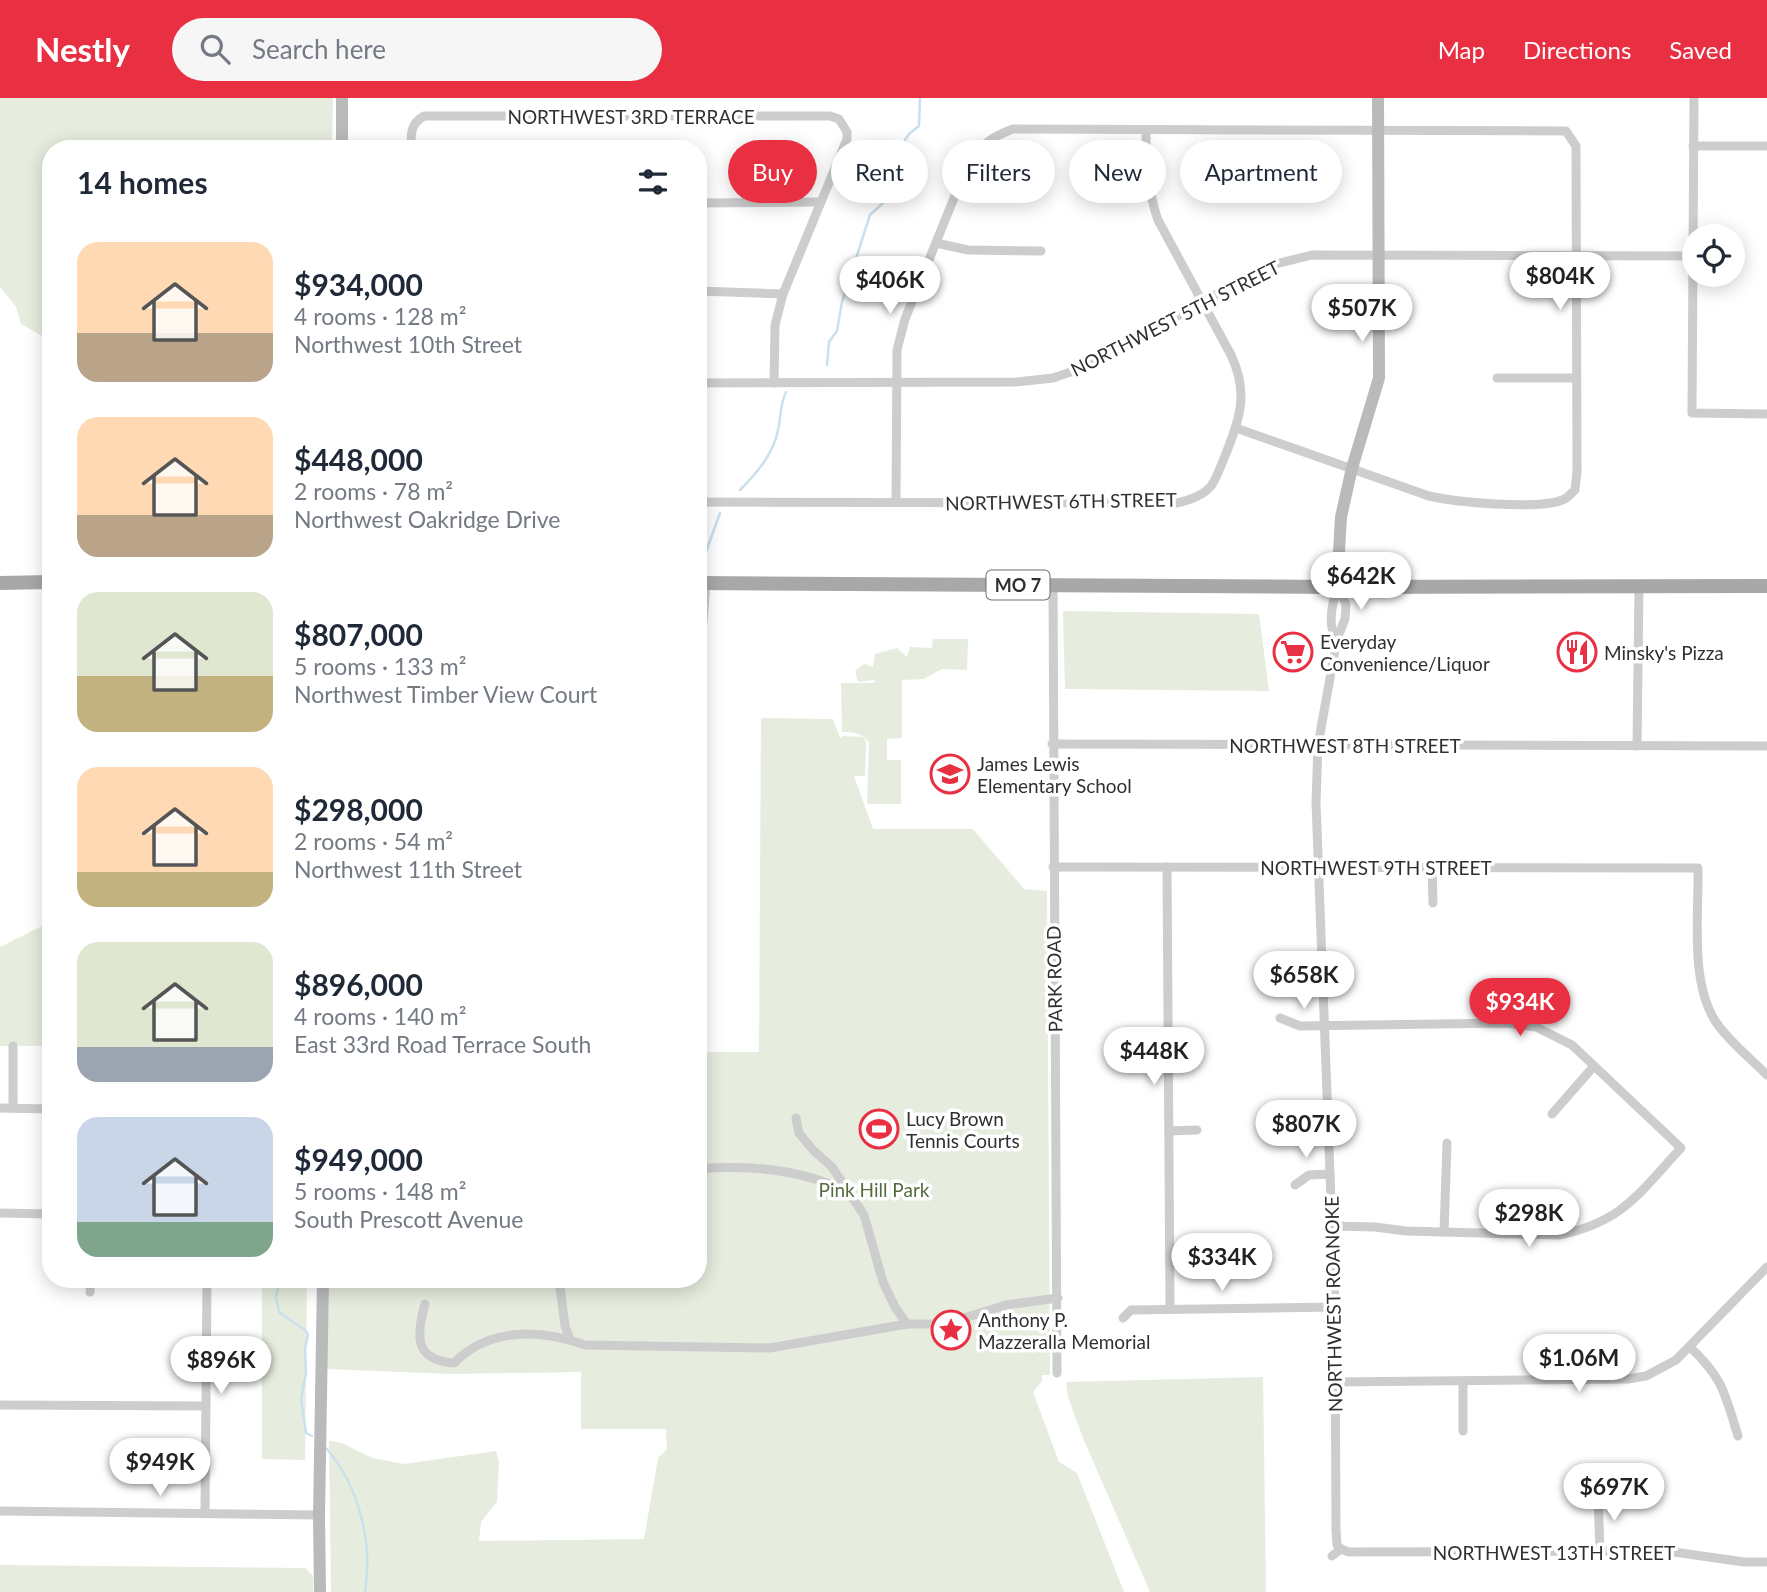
<!DOCTYPE html>
<html lang="en">
<head>
<meta charset="utf-8">
<style>
	:root { --surface:#fff; --page:#f6f6f7; --text:#1f2937; --muted:#747a83; --accent:#e93042 }
	body { margin:0; font-family:Lato,sans-serif; background:var(--page); color:var(--text); height:100vh; display:flex; flex-direction:column; font-size:26px; white-space:nowrap }
	* { box-sizing:border-box; margin:0 }
	p { font-size:23px; color:var(--muted) }
	.icon { flex:none; width:38px; height:38px; fill:none; stroke:currentColor; stroke-width:2; stroke-linecap:round; stroke-linejoin:round }
	.map { position:relative; flex:1; overflow:hidden }
	.panel { position:absolute; left:42px; top:42px; width:665px; height:1148px; display:flex; flex-direction:column; background:var(--surface); border-radius:28px; box-shadow:0 4px 18px #0003 }
	.panel>* { flex:none }
	.guide { position:absolute; left:728px; top:42px; width:665px; height:63px; display:flex; gap:14px }
	.buttons { position:absolute; left:1682px; top:126px; display:grid; gap:14px }
	.buttons a { display:grid; place-items:center; width:63px; height:63px; border-radius:50%; background:var(--surface); box-shadow:0 4px 18px #0003; font-size:35px }
	.price { position:absolute; translate:-50% -60px; padding:0 16px; border-radius:24px; background:#fff; color:#222; font-size:23px; line-height:46px; filter:drop-shadow(0 2px 4px #0008) }
	.price::after { content:''; position:absolute; left:50%; top:42px; width:21px; height:16px; margin-left:-10px; background:inherit; clip-path:polygon(0 0,100% 0,50% 100%) }
	.price.current { background:var(--accent); color:#fff }
	ul { padding:0; list-style:none }
	li { display:flex; align-items:center; gap:21px; height:175px; padding:0 35px }
	li span { display:grid; place-items:center; flex:none; width:196px; height:140px; border-radius:21px; color:#555 }
	li>.icon { margin-inline-start:auto }
	span .icon { width:84px; height:84px; fill:#fffc; stroke-width:1 }
	li b { font-size:30px }
	h2 { display:flex; justify-content:space-between; align-items:center; height:84px; padding:0 35px; font-size:30px }
	.chip { padding:0 24px; border-radius:32px; background:var(--surface); box-shadow:0 4px 18px #0003; font-size:24px; line-height:63px }
	.chip.current { background:var(--accent); color:#fff }
	header { display:flex; align-items:center; gap:42px; box-sizing:border-box; height:98px; padding:0 35px; background:var(--accent); color:#fff }
	header strong { font-size:33px }
	nav { display:flex; gap:38px; margin-inline-start:auto; font-size:24px }
	.search { width:490px; height:63px; background:var(--page); display:flex; align-items:center; gap:18px; box-sizing:border-box; padding:0 24px; border-radius:38px; color:var(--muted); font-size:26px }
	.map>svg:first-child { display:block }
</style>
</head>
<body>
<header>
<strong>Nestly</strong>
<div class="search"><svg class="icon" aria-label="search" viewBox="0 0 24 24"><circle cx="10" cy="10" r="6"/><path d="M15 15l6 6"/></svg>Search here</div>
<nav><a>Map</a><a>Directions</a><a>Saved</a></nav>
</header>
<div class="map">
<svg width="1767" height="1494" viewBox="0 0 1767 1494">
	<rect width="100%" height="100%" fill="#fff"/>
	<!-- green -->
	<g fill="#e6edde">
		<polygon points="0,0 333,0 332,51 51,51 51,243 21,226 16,209 0,189"/>
		<polygon points="1063,513 1259,516 1269,593 1065,591"/>
		<path d="M 933,541 L 968,541 L 967,572 L 942,571 L 924,581 L 902,582 L 902,640 L 887,641 L 887,662 L 901,662 L 901,706 L 867,706 L 869,644 C 861,635 854,634 842,634 L 841,585 L 875,585 L 874,582 L 858,584 L 855,573 L 864,566 L 873,569 L 875,556 L 897,550 L 907,559 L 910,549 L 932,550 Z"/>
		<polygon points="761,620 833,621 840,640 843,638 863,639 866,644 865,678 854,678 873,731 973,731 1024,791 1047,793 1050,1277 1042,1277 1042,1283 1033,1294 1059,1364 1077,1375 1124,1494 331,1494 329,1343 342,1345 372,1360 404,1366 496,1353 499,1364 497,1404 481,1424 479,1443 644,1441 658,1360 667,1351 666,1331 581,1331 581,1274 452,1276 325,1271 328,1181 698,1181 698,954 759,954"/>
		<polygon points="46,826 51,828 51,948 0,948 0,849"/>
		<polygon points="262,1181 307,1181 305,1362 262,1361"/>
		<polygon points="1263,1279 1266,1494 1150,1494 1083,1340 1068,1299 1066,1284"/>
		<polygon points="0,1467 305,1470 313,1478 313,1494 0,1494"/>
	</g>
	<g fill="none" stroke-linecap="round" stroke-linejoin="round">
		<!-- stream -->
		<g stroke="#cae0ed" stroke-width="2.5">
			<polyline points="827,267 829,244 837,233 842,204 870,117 885,103 889,91 890,72 900,61 905,42 909,36 919,28 920,0"/>
			<path d="M 740,392 C 757,375 774,355 778,332 C 781,319 780,306 786,294"/>
			<polyline points="702,465 720,415"/>
			<polyline points="280,1181 276,1199 279,1214 306,1233 308,1237 305,1250 306,1275 301,1301 306,1335 312,1338"/>
			<path d="M 326,1350 C 359,1387 373,1446 365,1494"/>
		</g>
		<!-- street -->
		<g stroke="#cdcdcd" stroke-width="9">
			<polyline points="1694,0 1692,315 1767,316"/>
			<polyline points="1693,48 1767,48"/>
			<path d="M 411,51 C 411,36 410,26 424,18 L 830,18 L 839,21 L 847,34 L 847,41 L 783,196 L 775,227 L 774,285"/>
			<polyline points="698,105 820,104"/>
			<polyline points="936,145 968,152 1041,153"/>
			<polyline points="698,193 783,196"/>
			<polyline points="1497,280 1575,280"/>
			<polyline points="698,285 1016,284 1053,280 1088,268 1267,168 1312,157 1693,158"/>
			<path d="M 698,404 L 1177,405 C 1188,402 1203,398 1211,388 C 1217,380 1221,367 1225,358 C 1240,321 1249,295 1231,257 L 1158,122 C 1147,91 1146,65 1146,32"/>
			<path d="M 896,404 L 897,252 L 905,221 L 967,68 C 979,48 991,39 1013,31 L 1566,33 L 1576,48 L 1577,373 L 1575,392 C 1571,395 1567,401 1562,402 C 1538,412 1455,404 1429,398 L 1236,330"/>
			<polyline points="1053,487 1057,1275"/>
			<polyline points="1337,489 1346,506 1345,521 1337,541 1318,647 1316,704 1335,1209 1336,1432 1337,1447 1341,1451"/>
			<path d="M 1337,541 C 1326,527 1333,504 1337,489"/>
			<polyline points="698,557 701,549 706,485"/>
			<polyline points="1052,646 1767,648"/>
			<polyline points="1637,648 1639,487"/>
			<path d="M 1053,769 L 1698,770 C 1699,817 1689,888 1718,927 C 1732,946 1751,961 1767,977"/>
			<polyline points="1167,769 1170,1210"/>
			<polyline points="1432,770 1433,805"/>
			<path d="M 1280,920 L 1300,928 L 1507,925 L 1536,929 L 1572,947 L 1681,1050 C 1639,1095 1623,1124 1559,1137 L 1406,1133 L 1375,1129 L 1333,1128"/>
			<polyline points="13,948 13,1010"/>
			<polyline points="0,1010 51,1011"/>
			<polyline points="1552,1016 1594,968"/>
			<polyline points="1169,1033 1197,1032"/>
			<path d="M 698,1071 C 747,1067 801,1071 845,1093"/>
			<polyline points="1295,1087 1309,1077 1330,1076"/>
			<polyline points="0,1115 51,1116"/>
			<polyline points="1444,1134 1447,1045"/>
			<polyline points="559,1181 565,1228 570,1241"/>
			<polyline points="90,1194 91,1181"/>
			<path d="M 425,1206 C 416,1238 414,1262 454,1265 C 489,1229 541,1231 585,1247 L 770,1250 L 907,1226 L 895,1209 L 883,1184 L 864,1117 L 832,1069 L 813,1052 L 799,1035 L 796,1020"/>
			<polyline points="1123,1220 1131,1212 1335,1209"/>
			<polyline points="907,1226 945,1226 1006,1207 1058,1200"/>
			<path d="M 1690,1249 C 1723,1280 1725,1296 1738,1338"/>
			<polyline points="1463,1283 1463,1333"/>
			<polyline points="1336,1284 1628,1281 1646,1278 1676,1262 1767,1169"/>
			<polyline points="0,1307 206,1308"/>
			<polyline points="1598,1397 1600,1454"/>
			<polyline points="0,1413 319,1417"/>
			<polyline points="205,1415 207,1181"/>
			<polyline points="1341,1451 1349,1454 1667,1453 1744,1464 1767,1464"/>
			<polyline points="1332,1458 1341,1451"/>
		</g>
		<!-- secondary -->
		<g stroke="#bababa" stroke-width="12">
			<polyline points="342,51 342,0"/>
			<polyline points="1337,489 1341,419 1352,370 1379,280 1378,0"/>
			<polyline points="320,1494 319,1417 323,1181"/>
		</g>
		<!-- primary -->
		<g stroke="#a8a8a8" stroke-width="14">
			<polyline points="0,485 51,484"/>
			<polyline points="698,485 1337,489 1767,488"/>
		</g>
	</g>
	<!-- icons -->
	<defs>
		<symbol id="supermarket-ring" viewBox="-11 -11 22 22"><circle r="9.5" fill="#fff" stroke="#e93042" stroke-width="1.5"/><path d="M-6-5.5h2.5l.6 2H6L4.5 2H-2.5L-4.4-4H-6ZM-1.5 3.2a1.3 1.3 0 1 0 .1 0ZM3 3.2a1.3 1.3 0 1 0 .1 0Z" fill="#e93042"/></symbol>
		<symbol id="restaurant-ring" viewBox="-11 -11 22 22"><circle r="9.5" fill="#fff" stroke="#e93042" stroke-width="1.5"/><path d="M-5-6h1v4h1v-4h1v4h1v-4h1v5L-1.5 .5V6h-2V.5L-5-1ZM5-6V6H3V1.5H1.5Q1.5-4 5-6Z" fill="#e93042"/></symbol>
		<symbol id="school-ring" viewBox="-11 -11 22 22"><circle r="9.5" fill="#fff" stroke="#e93042" stroke-width="1.5"/><path d="M0-5L7-2L0 1L-7-2ZM-4 1L0 2.5L4 1V4Q0 6-4 4Z" fill="#e93042"/></symbol>
		<symbol id="stadium-ring" viewBox="-11 -11 22 22"><circle r="9.5" fill="#fff" stroke="#e93042" stroke-width="1.5"/><path d="M0-5a6.5 5 0 1 0 0 10a6.5 5 0 1 0 0-10ZM-3.5-1.8h7v3.6h-7Z" fill="#e93042"/></symbol>
		<symbol id="sight-ring" viewBox="-11 -11 22 22"><circle r="9.5" fill="#fff" stroke="#e93042" stroke-width="1.5"/><path d="M0-6L1.8-2.2L6-1.7L2.9 1.2L3.7 5.4L0 3.3L-3.7 5.4L-2.9 1.2L-6-1.7L-1.8-2.2Z" fill="#e93042"/></symbol>
	</defs>
	<g fill-rule="evenodd">
		<use href="#supermarket-ring" x="1271" y="532" width="44" height="44"/>
		<use href="#restaurant-ring" x="1555" y="532" width="44" height="44"/>
		<use href="#school-ring" x="928" y="654" width="44" height="44"/>
		<use href="#stadium-ring" x="857" y="1009" width="44" height="44"/>
		<use href="#sight-ring" x="929" y="1210" width="44" height="44"/>
	</g>
	<g text-anchor="middle" dominant-baseline="central" stroke-width="7" stroke-linejoin="round" paint-order="stroke">
		<!-- shield labels -->
		<rect fill="#fff" stroke="#6e6e6e" stroke-width="2" x="986.5" y="472.5" width="63" height="29" rx="5"/>
		<g font-size="18" font-weight="bold" fill="#303030">
			<text x="1018" y="487">MO 7</text>
		</g>
		<!-- street labels -->
		<g font-size="19" fill="#303030" stroke="#fff">
			<text x="631" y="18">NORTHWEST 3RD TERRACE</text>
			<text transform="translate(1175 220) rotate(-27)">NORTHWEST 5TH STREET</text>
			<text transform="translate(1061 403) rotate(-1)">NORTHWEST 6TH STREET</text>
			<text x="1345" y="647">NORTHWEST 8TH STREET</text>
			<text x="1376" y="769">NORTHWEST 9TH STREET</text>
			<text transform="translate(1054 881) rotate(-91)">PARK ROAD</text>
			<text transform="translate(1333 1206) rotate(-91)">NORTHWEST ROANOKE</text>
			<text x="1554" y="1454">NORTHWEST 13TH STREET</text>
		</g>
		<!-- poi labels -->
		<g font-size="19" fill="#303030" stroke="#fff" text-anchor="start">
			<text x="1320" y="543">Everyday<tspan x="1320" dy="22">Convenience/Liquor</tspan></text>
			<text x="1604" y="554">Minsky's Pizza</text>
			<text x="977" y="665">James Lewis<tspan x="977" dy="22">Elementary School</tspan></text>
			<text x="906" y="1020">Lucy Brown<tspan x="906" dy="22">Tennis Courts</tspan></text>
			<text x="978" y="1221">Anthony P.<tspan x="978" dy="22">Mazzeralla Memorial</tspan></text>
		</g>
		<!-- park labels -->
		<g font-size="19" fill="#546d3c" stroke="#fff">
			<text x="874" y="1091">Pink Hill Park</text>
		</g>
	</g>
</svg>
<div class="buttons">
<a><svg class="icon" aria-label="locate" viewBox="0 0 24 24"><circle cx="12" cy="12" r="6"/><path d="M12 2v4M12 18v4M2 12h4M18 12h4"/></svg></a>
</div>
<b class="price" style="left:1560px;top:214px">$804K</b>
<b class="price" style="left:890px;top:218px">$406K</b>
<b class="price" style="left:1362px;top:246px">$507K</b>
<b class="price" style="left:1361px;top:514px">$642K</b>
<b class="price" style="left:1304px;top:913px">$658K</b>
<b class="price current" style="left:1520px;top:940px">$934K</b>
<b class="price" style="left:1154px;top:989px">$448K</b>
<b class="price" style="left:1306px;top:1062px">$807K</b>
<b class="price" style="left:1529px;top:1151px">$298K</b>
<b class="price" style="left:1222px;top:1195px">$334K</b>
<b class="price" style="left:1579px;top:1296px">$1.06M</b>
<b class="price" style="left:221px;top:1298px">$896K</b>
<b class="price" style="left:160px;top:1400px">$949K</b>
<b class="price" style="left:1614px;top:1425px">$697K</b>
<div class="guide">
<a class="chip current">Buy</a>
<a class="chip">Rent</a>
<a class="chip">Filters</a>
<a class="chip">New</a>
<a class="chip">Apartment</a>
</div>
<section class="panel">
<h2>14 homes<svg class="icon" aria-label="filters" viewBox="0 0 24 24"><path d="M4 7h16M4 17h16"/><circle cx="9" cy="7" r="2"/><circle cx="15" cy="17" r="2"/></svg></h2>
<ul>
<li><span style="background:linear-gradient(#ffd9b3 65%,#b9a48a 0)"><svg class="icon" aria-label="home" viewBox="0 0 24 24"><path d="M3 11l9-7 9 7M6 9v11h12V9"/></svg></span><div><b>$934,000</b><p>4 rooms · 128 m²</p><p>Northwest 10th Street</p></div></li>
<li><span style="background:linear-gradient(#ffd9b3 70%,#b9a48a 0)"><svg class="icon" aria-label="home" viewBox="0 0 24 24"><path d="M3 11l9-7 9 7M6 9v11h12V9"/></svg></span><div><b>$448,000</b><p>2 rooms · 78 m²</p><p>Northwest Oakridge Drive</p></div></li>
<li><span style="background:linear-gradient(#dfe7d0 60%,#c2b280 0)"><svg class="icon" aria-label="home" viewBox="0 0 24 24"><path d="M3 11l9-7 9 7M6 9v11h12V9"/></svg></span><div><b>$807,000</b><p>5 rooms · 133 m²</p><p>Northwest Timber View Court</p></div></li>
<li><span style="background:linear-gradient(#ffd9b3 75%,#c2b280 0)"><svg class="icon" aria-label="home" viewBox="0 0 24 24"><path d="M3 11l9-7 9 7M6 9v11h12V9"/></svg></span><div><b>$298,000</b><p>2 rooms · 54 m²</p><p>Northwest 11th Street</p></div></li>
<li><span style="background:linear-gradient(#dfe7d0 75%,#9aa5b1 0)"><svg class="icon" aria-label="home" viewBox="0 0 24 24"><path d="M3 11l9-7 9 7M6 9v11h12V9"/></svg></span><div><b>$896,000</b><p>4 rooms · 140 m²</p><p>East 33rd Road Terrace South</p></div></li>
<li><span style="background:linear-gradient(#c9d6e8 75%,#7fa58c 0)"><svg class="icon" aria-label="home" viewBox="0 0 24 24"><path d="M3 11l9-7 9 7M6 9v11h12V9"/></svg></span><div><b>$949,000</b><p>5 rooms · 148 m²</p><p>South Prescott Avenue</p></div></li>
</ul>
</section>
</div>
</body>
</html>
